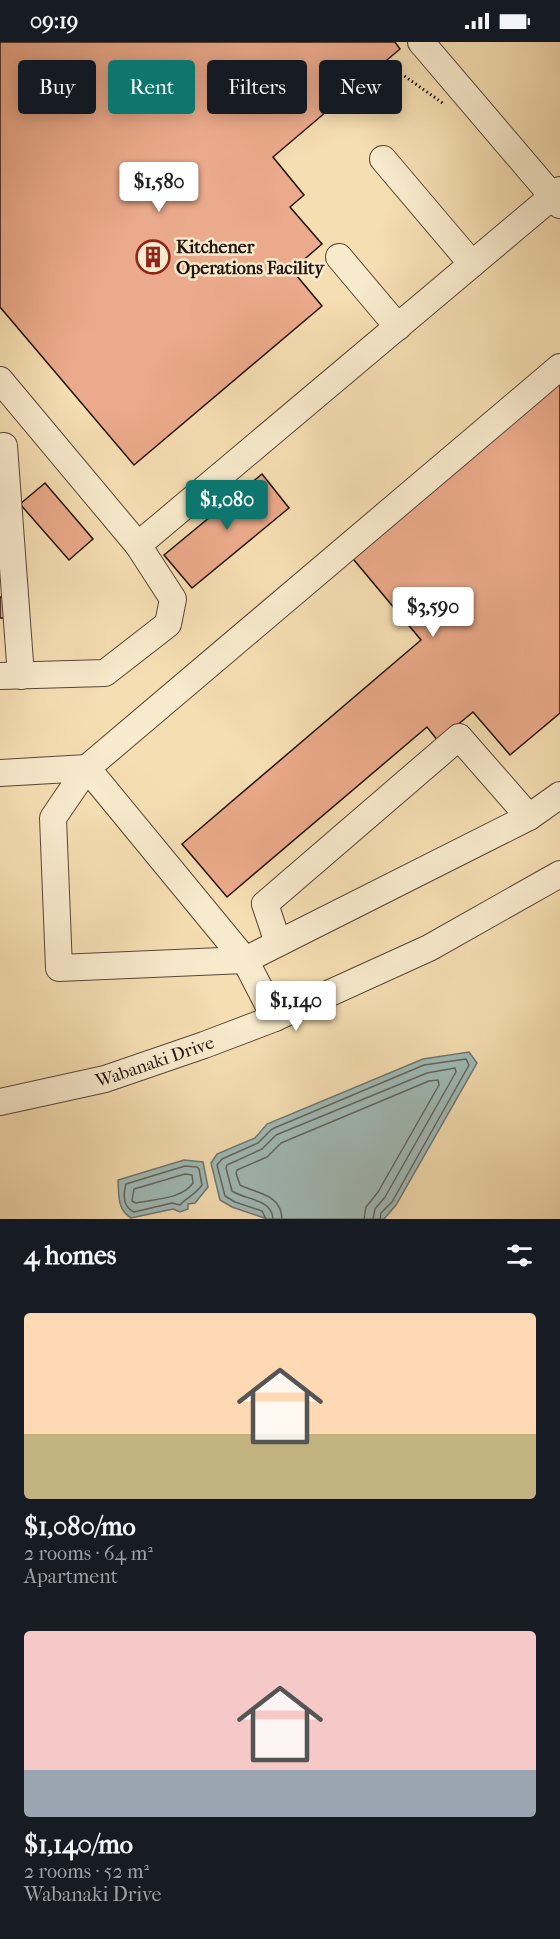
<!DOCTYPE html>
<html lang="en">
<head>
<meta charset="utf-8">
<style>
	:root { --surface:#171b24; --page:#242831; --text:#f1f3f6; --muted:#9ea1a6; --accent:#0f766e }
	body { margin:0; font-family:"IM FELL French Canon",serif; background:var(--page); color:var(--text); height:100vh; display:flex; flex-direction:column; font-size:22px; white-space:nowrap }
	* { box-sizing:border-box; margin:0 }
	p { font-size:20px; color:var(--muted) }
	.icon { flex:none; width:33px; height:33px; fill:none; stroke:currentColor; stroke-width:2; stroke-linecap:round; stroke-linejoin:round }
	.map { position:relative; height:1177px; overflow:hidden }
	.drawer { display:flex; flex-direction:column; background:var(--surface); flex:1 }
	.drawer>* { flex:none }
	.hud { position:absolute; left:18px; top:18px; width:525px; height:54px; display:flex; gap:12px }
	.price { position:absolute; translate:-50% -51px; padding:0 14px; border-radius:6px; background:#fff; color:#222; font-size:20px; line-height:39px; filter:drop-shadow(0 2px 3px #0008) }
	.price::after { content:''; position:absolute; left:50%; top:36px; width:18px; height:14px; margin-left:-9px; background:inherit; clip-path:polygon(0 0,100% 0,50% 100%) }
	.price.current { background:var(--accent); color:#fff }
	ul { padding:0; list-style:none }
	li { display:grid; align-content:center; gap:12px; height:318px; padding:0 24px }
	li span { display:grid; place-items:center; height:186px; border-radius:6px; color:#555 }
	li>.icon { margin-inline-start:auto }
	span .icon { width:108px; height:108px; fill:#fffc; stroke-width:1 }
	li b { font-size:26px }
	h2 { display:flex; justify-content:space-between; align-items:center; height:72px; padding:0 24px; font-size:26px }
	.tag { padding:0 21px; border-radius:6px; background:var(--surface); box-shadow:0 3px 15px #0003; font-size:21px; line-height:54px }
	.tag.current { background:var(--accent); color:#fff }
	.status { display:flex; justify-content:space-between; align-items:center; height:42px; padding:0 30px; background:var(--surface); direction:ltr }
	.status svg { height:16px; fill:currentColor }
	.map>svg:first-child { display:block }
</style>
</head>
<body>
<div class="status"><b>09:19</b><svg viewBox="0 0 49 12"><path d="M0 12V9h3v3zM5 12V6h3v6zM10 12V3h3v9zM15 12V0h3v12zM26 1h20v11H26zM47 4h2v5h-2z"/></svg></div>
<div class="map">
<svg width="560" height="1177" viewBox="0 0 560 1177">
	<rect width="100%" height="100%" fill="#f5deb2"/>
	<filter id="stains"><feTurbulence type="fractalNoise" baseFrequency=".00333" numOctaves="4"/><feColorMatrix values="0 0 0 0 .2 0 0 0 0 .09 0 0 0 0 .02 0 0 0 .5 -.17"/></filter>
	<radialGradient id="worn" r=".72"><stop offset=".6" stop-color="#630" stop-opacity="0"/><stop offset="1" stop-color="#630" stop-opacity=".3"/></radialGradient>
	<!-- water -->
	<g fill="#a0bab6" stroke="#6e7772" stroke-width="1.5">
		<polygon points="469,1010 477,1021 396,1163 384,1177 267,1177 232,1165 220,1158 211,1121 217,1112 255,1096 267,1082 423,1017"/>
		<path d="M 184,1118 L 203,1120 L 208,1145 L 195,1161 L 188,1162 L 188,1167 L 180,1170 L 173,1167 L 131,1176 C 117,1167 119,1154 118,1138 Z"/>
	</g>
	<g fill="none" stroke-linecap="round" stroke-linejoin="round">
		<!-- shore -->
		<g stroke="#616661" stroke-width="1.5">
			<path d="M 185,1124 L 197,1125 L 199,1127 L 202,1143 C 195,1153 187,1155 180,1163 L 172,1161 L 134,1170 C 123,1165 123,1153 126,1142 Z"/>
			<path d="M 185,1132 L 192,1133 L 193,1141 C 182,1157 155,1157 136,1161 L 132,1159 L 134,1147 Z"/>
			<polyline points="266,1177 262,1169 235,1160 225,1154 217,1123 222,1117 258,1101 272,1087 424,1023 466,1017 469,1023 392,1160 381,1171 380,1177"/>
			<path d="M 273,1177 C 272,1157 246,1158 232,1149 L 226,1126 L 227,1123 L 262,1107 L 276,1093 L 427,1031 L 455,1026 L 456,1030 L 385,1155 L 375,1167 L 373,1177"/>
			<path d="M 282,1177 C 281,1152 258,1152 240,1143 L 236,1131 L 237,1128 L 267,1115 L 281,1101 L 429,1039 L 438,1038 L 439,1043 L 378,1150 L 366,1165 L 364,1177"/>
		</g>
	</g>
	<!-- building -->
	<g fill="#ebaa8b" stroke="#22130c" stroke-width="1.5">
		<polygon points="0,0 395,0 400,7 273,115 304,153 290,165 322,202 292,228 322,264 134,423 0,265"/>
		<polygon points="560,332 560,671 510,713 473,670 438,699 427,685 227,855 182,802 421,598 349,512"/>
		<polygon points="262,432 289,466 192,546 164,513"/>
		<polygon points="45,441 93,497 69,518 20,462"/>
		<polygon points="0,555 9,555 10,576 0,576"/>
	</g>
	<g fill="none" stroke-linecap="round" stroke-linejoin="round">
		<defs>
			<g id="minor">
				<polyline points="421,0 560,163"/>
				<polyline points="383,117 472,222"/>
				<polyline points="339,215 398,285"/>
				<polyline points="560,325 87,726 53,776 59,926 245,918 529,775 560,753"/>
				<polyline points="0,338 138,503 173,557 168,582 105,631 0,634"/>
				<polyline points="4,404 21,634"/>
				<polyline points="138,503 560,148"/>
				<polyline points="87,726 245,918 275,976"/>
				<polyline points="0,731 87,726"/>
				<polyline points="278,901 265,862 459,695 529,775"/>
				<path id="s1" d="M 0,1060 L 105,1037 L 204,1003 L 275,976 L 429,906 L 560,832"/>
			</g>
		</defs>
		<!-- minor casing -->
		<use href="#minor" stroke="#574636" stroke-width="28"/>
		<!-- path -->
		<g stroke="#22130c" stroke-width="3" stroke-dasharray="1.5 3" stroke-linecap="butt">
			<polyline points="377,26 390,36 403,33 444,62"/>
			<polyline points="346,53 357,64 390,36"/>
		</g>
		<!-- minor -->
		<use href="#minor" stroke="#f8eacd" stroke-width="26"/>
	</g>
	<!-- icons -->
	<defs>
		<symbol id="building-ring" viewBox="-11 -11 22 22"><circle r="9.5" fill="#f8eacd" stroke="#8f2418" stroke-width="1.5"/><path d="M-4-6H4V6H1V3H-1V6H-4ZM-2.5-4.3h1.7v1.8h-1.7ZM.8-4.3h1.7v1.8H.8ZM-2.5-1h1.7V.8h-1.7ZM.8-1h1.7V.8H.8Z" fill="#8f2418"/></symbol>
	</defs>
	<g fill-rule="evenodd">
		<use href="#building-ring" x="134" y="196" width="38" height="38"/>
	</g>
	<g text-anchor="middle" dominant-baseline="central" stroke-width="5" stroke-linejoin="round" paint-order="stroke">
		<!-- poi labels -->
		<g font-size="18" font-weight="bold" fill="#22130c" stroke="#f8eacd" text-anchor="start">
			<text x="176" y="205">Kitchener<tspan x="176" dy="21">Operations Facility</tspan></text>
		</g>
		<!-- street labels -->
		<g font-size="18" fill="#22130c" stroke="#f8eacd">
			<text stroke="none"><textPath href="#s1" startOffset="160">Wabanaki Drive</textPath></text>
		</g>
	</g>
	<rect width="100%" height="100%" filter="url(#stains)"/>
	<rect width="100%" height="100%" fill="url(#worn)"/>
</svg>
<b class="price" style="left:159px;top:171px">$1,580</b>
<b class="price current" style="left:227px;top:489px">$1,080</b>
<b class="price" style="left:433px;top:596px">$3,590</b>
<b class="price" style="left:296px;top:990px">$1,140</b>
<div class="hud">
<a class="tag">Buy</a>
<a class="tag current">Rent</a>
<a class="tag">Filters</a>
<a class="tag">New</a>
</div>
</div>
<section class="drawer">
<h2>4 homes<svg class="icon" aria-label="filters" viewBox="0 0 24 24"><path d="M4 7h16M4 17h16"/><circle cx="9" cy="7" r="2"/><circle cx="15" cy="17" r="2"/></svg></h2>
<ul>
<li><span style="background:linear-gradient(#ffd9b3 65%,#c2b280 0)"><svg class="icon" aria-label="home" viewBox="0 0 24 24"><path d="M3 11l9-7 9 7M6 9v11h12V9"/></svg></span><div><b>$1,080/mo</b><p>2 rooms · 64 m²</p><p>Apartment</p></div></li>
<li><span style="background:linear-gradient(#f6c9c9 75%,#9aa5b1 0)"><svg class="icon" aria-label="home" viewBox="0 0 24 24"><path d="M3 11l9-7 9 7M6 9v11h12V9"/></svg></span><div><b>$1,140/mo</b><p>2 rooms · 52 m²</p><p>Wabanaki Drive</p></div></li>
</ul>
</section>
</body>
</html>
